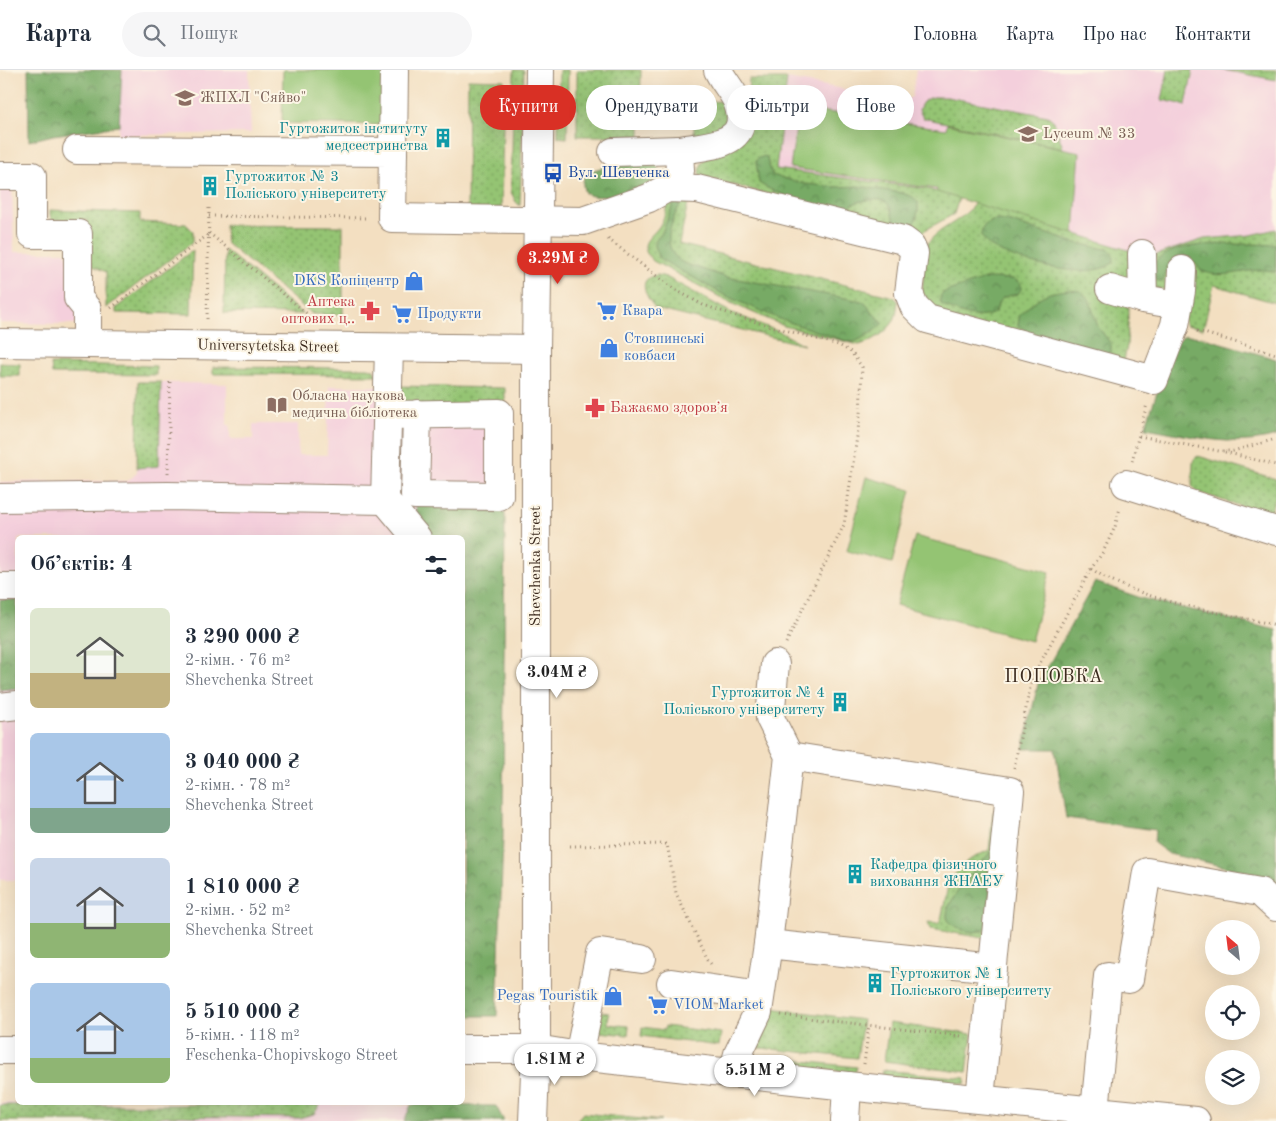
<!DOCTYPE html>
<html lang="uk">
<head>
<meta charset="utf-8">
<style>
	:root { --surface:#fff; --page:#f6f6f7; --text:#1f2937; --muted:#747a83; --line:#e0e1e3; --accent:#d93025 }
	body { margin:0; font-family:"Old Standard TT",serif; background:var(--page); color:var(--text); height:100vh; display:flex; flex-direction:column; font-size:19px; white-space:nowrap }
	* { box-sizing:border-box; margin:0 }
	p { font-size:16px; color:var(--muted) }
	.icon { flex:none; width:28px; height:28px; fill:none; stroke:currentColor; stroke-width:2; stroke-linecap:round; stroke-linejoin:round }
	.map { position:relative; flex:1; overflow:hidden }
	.details { position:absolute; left:15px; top:465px; width:450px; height:570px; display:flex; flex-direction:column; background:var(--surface); border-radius:8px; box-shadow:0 5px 20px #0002 }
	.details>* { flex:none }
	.hud { position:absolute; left:480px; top:15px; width:475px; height:45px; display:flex; gap:10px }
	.needle { width:32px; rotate:332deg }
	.tools { position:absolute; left:1205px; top:850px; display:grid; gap:10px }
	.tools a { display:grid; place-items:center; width:55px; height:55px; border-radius:50%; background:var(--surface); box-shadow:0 5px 20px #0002; font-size:25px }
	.price { position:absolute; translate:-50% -42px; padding:0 11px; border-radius:18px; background:#fff; color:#222; font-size:16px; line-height:32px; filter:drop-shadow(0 1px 2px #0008) }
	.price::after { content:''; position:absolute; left:50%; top:30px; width:15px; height:11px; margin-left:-8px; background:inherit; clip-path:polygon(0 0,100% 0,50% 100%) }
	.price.on { background:var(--accent); color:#fff }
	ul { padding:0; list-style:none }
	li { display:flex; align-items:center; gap:15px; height:125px; padding:0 15px }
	li span { display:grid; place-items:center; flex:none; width:140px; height:100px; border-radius:8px; color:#555 }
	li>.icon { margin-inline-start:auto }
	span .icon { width:60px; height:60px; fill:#fffc; stroke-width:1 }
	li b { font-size:21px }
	h2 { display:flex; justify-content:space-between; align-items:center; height:60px; padding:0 15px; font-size:21px }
	.tag { padding:0 18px; border-radius:22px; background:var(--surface); box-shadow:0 5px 20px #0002; font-size:18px; line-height:45px }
	.tag.on { background:var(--accent); color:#fff }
	header { display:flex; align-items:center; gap:30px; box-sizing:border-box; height:70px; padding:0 25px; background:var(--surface); border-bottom:1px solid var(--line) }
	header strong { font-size:24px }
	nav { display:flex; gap:28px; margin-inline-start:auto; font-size:18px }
	.search { width:350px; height:45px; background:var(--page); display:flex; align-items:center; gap:12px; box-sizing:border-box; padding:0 18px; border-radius:28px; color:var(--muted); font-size:19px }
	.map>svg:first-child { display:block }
</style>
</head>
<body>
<header>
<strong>Карта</strong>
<div class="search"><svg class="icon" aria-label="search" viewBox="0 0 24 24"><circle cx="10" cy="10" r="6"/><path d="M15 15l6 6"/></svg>Пошук</div>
<nav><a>Головна</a><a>Карта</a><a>Про нас</a><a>Контакти</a></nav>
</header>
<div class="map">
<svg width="1276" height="1051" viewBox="0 0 1276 1051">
	<defs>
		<pattern id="grass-dots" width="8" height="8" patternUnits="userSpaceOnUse" patternTransform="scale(1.25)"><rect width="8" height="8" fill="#94c473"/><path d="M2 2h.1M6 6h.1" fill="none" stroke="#7a9f5e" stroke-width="1.8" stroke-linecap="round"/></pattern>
		<pattern id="forest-crowns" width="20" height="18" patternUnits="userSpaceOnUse" patternTransform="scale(1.25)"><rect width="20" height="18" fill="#77aa65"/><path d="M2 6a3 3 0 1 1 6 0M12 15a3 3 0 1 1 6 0" fill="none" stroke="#638b53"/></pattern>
	</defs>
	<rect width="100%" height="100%" fill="#fcf5e5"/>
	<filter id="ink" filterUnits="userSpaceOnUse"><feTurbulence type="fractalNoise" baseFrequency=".02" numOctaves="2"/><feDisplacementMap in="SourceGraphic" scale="10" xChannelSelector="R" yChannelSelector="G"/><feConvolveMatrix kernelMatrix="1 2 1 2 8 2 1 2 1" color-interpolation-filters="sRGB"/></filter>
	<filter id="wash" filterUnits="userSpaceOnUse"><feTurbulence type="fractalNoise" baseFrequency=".0096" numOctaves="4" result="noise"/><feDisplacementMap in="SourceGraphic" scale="20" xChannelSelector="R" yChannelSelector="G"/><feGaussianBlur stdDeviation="1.12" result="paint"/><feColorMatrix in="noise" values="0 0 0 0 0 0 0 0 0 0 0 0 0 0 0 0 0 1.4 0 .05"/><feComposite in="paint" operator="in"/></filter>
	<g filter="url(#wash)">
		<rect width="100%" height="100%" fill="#f3dfc1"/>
		<!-- built -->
		<g fill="#f4cfdc">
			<polygon points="122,0 249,0 251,63 118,65"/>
			<polygon points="916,0 1276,0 1276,159 1251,165 1204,169 1149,187 928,119 776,99 787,9 905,30 912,27"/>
			<polygon points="0,111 12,117 14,182 64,182 67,185 78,241 75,254 0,253"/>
			<polygon points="138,312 227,314 227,355 230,355 230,369 253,369 253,354 298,354 298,385 327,385 329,316 505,318 503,767 497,946 463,946 462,468 18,468 17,810 0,810 0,412 128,411 137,403"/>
			<polygon points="0,1033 496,1036 504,1051 0,1051"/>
		</g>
		<!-- grass -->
		<g fill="url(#grass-dots)" stroke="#687748">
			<polygon points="514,0 524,0 520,136 516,132 511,122"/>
			<polygon points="559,0 568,0 567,68 558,67"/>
			<polygon points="577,0 641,0 640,66 577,66"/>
			<polygon points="1168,0 1193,0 1186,35 1162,30"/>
			<polygon points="1223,0 1276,0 1276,10"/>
			<polygon points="468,9 504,10 501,141 467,143"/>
			<path d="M 749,9 L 787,9 L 776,99 L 928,119 L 959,128 L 954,144 L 918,164 L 700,106 C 694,88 734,64 746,54 Z"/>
			<path d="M 934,27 L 947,27 L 1048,46 L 1054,51 L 1063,78 L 923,48 L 919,40 C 922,31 925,29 934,27 Z"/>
			<polygon points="728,31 733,58 694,71 694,32"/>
			<path d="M 671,129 L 689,129 L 679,174 L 894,227 L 898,231 C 897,236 897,243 895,248 C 890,261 872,272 859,275 L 784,256 L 733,234 L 653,191 C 633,171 656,167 662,151 C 666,144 666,135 671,129 Z"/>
			<path d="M 975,133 L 1138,183 L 1134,213 L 1111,206 L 1103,229 L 1129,237 L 1127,276 L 1124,291 L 945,247 L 922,229 L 925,179 C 934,157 960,155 975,133 Z"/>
			<path d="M 50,140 L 140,143 L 140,152 L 186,154 L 193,161 L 193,172 L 106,238 L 106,202 C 98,198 89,196 87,187 L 87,150 L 52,150 L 50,145 Z"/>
			<polygon points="225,155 343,156 343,245 312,244 226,173"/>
			<polygon points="1276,159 1276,233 1214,215 1203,259 1186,255 1173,219 1148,219 1149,187 1204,169 1251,165"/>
			<polygon points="193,180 191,244 116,243 116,238"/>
			<polygon points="225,180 303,244 224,243"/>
			<path d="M 658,205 L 666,207 L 730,242 L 782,263 L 804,275 L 656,239 C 647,228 634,208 658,205 Z"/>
			<polygon points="0,293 20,294 20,306 0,306"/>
			<polygon points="51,294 156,296 156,305 52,304"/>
			<polygon points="213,297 368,298 373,299 377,305 213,304"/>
			<polygon points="138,312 161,312 159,396 137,398"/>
			<polygon points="397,316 505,318 505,339 411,339 400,330"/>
			<polygon points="1198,386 1276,409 1276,427 1269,445 1197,422 1192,416 1193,393 1194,389"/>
			<polygon points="993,742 999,743 989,869 930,859 928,852 938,853 941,849 949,811 967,791 989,780"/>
			<polygon points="756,936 863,950 857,988 750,977"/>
			<polygon points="601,942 609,943 608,954 629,956 628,965 599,962"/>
			<polygon points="889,953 972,964 967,1002 884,991"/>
			<polygon points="665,956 721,963 719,976 641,966 642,957 664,960"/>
			<polygon points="747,985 857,997 855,1003 746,992"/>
			<polygon points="883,1000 966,1008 965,1014 882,1006"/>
			<polygon points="0,1035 320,1035 314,1044 299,1048 167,1046 136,1051 0,1051"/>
			<polygon points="583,1043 661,1051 576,1051"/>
		</g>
		<!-- forest -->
		<g fill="url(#forest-crowns)" stroke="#596a42">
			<polygon points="28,0 122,0 119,56 53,65 29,71"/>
			<path d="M 765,86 L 767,89 L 772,105 L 804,114 L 839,117 L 858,116 L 902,123 L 913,127 L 918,132 L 918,141 L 916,149 L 912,156 C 882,159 900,135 881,130 C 874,129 864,130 858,132 C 852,134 847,139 840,139 C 823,141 773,123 759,113 L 756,91 L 759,88 Z"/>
			<path d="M 638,92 L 653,92 L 657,95 C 659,100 659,106 655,110 C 645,119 606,129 593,126 C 590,126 588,124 585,123 C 582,115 582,110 587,102 L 604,97 Z"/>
			<path d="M 677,131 L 680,133 L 679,137 C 669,156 661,179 683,193 L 726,207 L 862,231 C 870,236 872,245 881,250 L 882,254 C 879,258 859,271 854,272 C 853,272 847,271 846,271 L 780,249 L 726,226 L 660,189 L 655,176 L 656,170 L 662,163 L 674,132 Z"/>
			<path d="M 998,150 L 1011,152 L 1072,172 L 1110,180 L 1114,188 L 1113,193 C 1089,212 1012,192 989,175 C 986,173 984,169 981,166 C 982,155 987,151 998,150 Z"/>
			<path d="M 1250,174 L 1276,175 L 1276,202 C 1252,194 1223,213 1201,200 C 1196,189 1183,191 1173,191 L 1169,194 L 1163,211 L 1158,211 L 1154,208 L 1153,194 C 1174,170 1221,175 1250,174 Z"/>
			<path d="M 988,208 L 1013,209 L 1019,212 L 1022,217 L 1018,224 C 1003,227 999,226 996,242 C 979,252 959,243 942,235 L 940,230 L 941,225 L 945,222 Z"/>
			<path d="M 1070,220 L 1080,221 L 1089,229 L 1098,257 L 1111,274 L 1111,281 L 1109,284 L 1028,263 L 1018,255 L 1020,244 C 1040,227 1042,222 1070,220 Z"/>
			<path d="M 1185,265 L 1201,267 L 1276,289 L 1276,366 C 1234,379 1189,365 1146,358 L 1146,355 L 1173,275 Z"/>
			<polygon points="416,433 505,443 503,767 497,946 463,946 462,468 427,467 417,455"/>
			<polygon points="1095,512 1141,528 1276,560 1276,814 1248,802 1169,784 1154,773 1155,760 1066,748 1055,679 1023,679 1038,614"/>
			<polygon points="0,530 17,530 17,618 0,620"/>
			<path d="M 991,781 L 988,859 C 977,863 967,863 957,857 C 954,856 950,853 948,850 C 940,834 982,793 991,781 Z"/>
			<polygon points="411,1035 496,1036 504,1051 404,1051"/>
		</g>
		<!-- pitch -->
		<g fill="#94c473" stroke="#687748">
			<polygon points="283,0 384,0 384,55 282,53"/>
			<polygon points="799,38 946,59 947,54 1080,82 1074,164 937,122 937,119 790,98"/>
			<polygon points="866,407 911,420 892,493 847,481"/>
			<polygon points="915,466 1050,502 1031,571 896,535"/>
		</g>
	</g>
	<g filter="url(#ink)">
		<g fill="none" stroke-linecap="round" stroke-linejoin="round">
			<defs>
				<g id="minor">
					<polyline points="77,80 393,82 392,148 583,151 649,128 667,118 697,119 903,170 911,176 914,183 909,223 914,236 927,249 1154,310 1175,255 1181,221 1182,200"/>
					<polyline points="393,82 394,0"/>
					<polyline points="613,82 679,80"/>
					<polyline points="0,106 32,106 32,164 78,164 78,228 87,239 87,274"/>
					<path d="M 667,118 L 680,101 L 679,80 C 710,75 754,76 737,31 C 732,20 723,11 718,0"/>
					<polyline points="1142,184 1143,229 1178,235"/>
					<polyline points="1110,219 1143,229"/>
					<polyline points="0,273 536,279"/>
					<polyline points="388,345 499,343 499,426 415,425 417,344"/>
					<polyline points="1126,414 1276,461"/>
					<polyline points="0,428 168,426 385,430 389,278"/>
					<polyline points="385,430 417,468"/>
					<polyline points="0,517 18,517"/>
					<polyline points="0,637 18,635"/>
					<polyline points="789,686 1010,721 980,1029"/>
					<polyline points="768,874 789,686 770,648 775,594"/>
					<polyline points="671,913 760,926"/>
					<polyline points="462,979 536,979 579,986 847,1016 1196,1051"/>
					<polyline points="0,980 18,980"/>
					<polyline points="579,986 600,883 642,889"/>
					<polyline points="733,1003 738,984 758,942 768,874 993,898"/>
					<polyline points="1095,1041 1108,906 1129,909 1147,802 1260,822 1276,837"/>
					<polyline points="533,1051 536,979 536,279 540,0"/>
					<polyline points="845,1051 847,1016"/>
				</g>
			</defs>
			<!-- minor casing -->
			<use href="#minor" stroke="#978470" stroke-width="30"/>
			<!-- path -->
			<g stroke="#978470" stroke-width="3" stroke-dasharray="1 4" stroke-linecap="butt">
				<polyline points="209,146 369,148"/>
				<polyline points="209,163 316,251"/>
				<polyline points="608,169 674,219 703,235 749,250 839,275 851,282 862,297 860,346 844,455 786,573"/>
				<polyline points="111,238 209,164"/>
				<polyline points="207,249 209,138"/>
				<polyline points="1197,261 1276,284"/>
				<polyline points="1139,366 1219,381 1233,381 1276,369"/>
				<polyline points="1225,382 1276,395"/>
				<polyline points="1132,391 1147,334"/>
				<polyline points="168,403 170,309"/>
				<path d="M 1091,499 C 1146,533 1214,541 1276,555"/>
				<polyline points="1014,698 1032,608 1091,499 1103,482 1115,457 1120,438"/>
				<polyline points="570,776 667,774 676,823 707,888 711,894"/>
				<polyline points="781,945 961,966"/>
				<polyline points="864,994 869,955"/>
			</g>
			<!-- minor -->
			<use href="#minor" stroke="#fff" stroke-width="28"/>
		</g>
	</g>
	<!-- icons -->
	<defs>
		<symbol id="school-bare" viewBox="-9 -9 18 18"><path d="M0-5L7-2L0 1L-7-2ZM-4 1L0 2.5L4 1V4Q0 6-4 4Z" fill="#8d6e63" stroke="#fcf5e5" stroke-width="2.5" paint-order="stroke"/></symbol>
		<symbol id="building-bare" viewBox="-9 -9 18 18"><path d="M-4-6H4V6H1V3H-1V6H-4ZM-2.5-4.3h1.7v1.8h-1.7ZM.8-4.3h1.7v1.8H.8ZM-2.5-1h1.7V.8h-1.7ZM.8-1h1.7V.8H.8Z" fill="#0f9aa8" stroke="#fcf5e5" stroke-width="2.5" paint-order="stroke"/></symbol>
		<symbol id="bus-bare" viewBox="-9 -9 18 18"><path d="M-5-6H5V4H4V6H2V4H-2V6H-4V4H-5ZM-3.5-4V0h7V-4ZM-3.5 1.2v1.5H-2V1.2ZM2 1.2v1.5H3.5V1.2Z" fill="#1a4fb4" stroke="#fcf5e5" stroke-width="2.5" paint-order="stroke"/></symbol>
		<symbol id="shop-bare" viewBox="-9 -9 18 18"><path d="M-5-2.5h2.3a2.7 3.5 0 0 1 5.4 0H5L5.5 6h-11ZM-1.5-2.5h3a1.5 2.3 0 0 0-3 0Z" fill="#3f7fe0" stroke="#fcf5e5" stroke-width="2.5" paint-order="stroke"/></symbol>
		<symbol id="pharmacy-bare" viewBox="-9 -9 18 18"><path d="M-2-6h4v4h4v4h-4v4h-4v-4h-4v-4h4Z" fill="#e0444e" stroke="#fcf5e5" stroke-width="2.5" paint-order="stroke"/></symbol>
		<symbol id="supermarket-bare" viewBox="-9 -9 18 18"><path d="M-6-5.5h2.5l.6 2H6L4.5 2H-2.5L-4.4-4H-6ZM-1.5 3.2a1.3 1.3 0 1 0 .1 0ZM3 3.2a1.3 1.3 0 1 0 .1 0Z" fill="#3f7fe0" stroke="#fcf5e5" stroke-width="2.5" paint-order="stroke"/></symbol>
		<symbol id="library-bare" viewBox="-9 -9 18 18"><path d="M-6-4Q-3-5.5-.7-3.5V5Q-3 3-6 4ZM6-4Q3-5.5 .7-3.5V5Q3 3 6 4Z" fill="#8d6e63" stroke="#fcf5e5" stroke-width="2.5" paint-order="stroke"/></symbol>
	</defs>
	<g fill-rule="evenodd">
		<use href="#school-bare" x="171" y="14" width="28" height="28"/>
		<use href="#school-bare" x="1014" y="50" width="28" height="28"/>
		<use href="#building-bare" x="429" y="54" width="28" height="28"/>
		<use href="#bus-bare" x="539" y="89" width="28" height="28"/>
		<use href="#building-bare" x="196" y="102" width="28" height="28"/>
		<use href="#shop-bare" x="400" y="197" width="28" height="28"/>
		<use href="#pharmacy-bare" x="356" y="227" width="28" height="28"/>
		<use href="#supermarket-bare" x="593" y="227" width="28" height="28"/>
		<use href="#supermarket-bare" x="388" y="230" width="28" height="28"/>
		<use href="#shop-bare" x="595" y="264" width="28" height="28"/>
		<use href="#library-bare" x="263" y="321" width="28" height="28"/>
		<use href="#pharmacy-bare" x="581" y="324" width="28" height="28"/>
		<use href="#building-bare" x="826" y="618" width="28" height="28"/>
		<use href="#building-bare" x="841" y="790" width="28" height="28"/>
		<use href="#building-bare" x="861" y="899" width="28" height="28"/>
		<use href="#shop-bare" x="599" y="912" width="28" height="28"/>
		<use href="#supermarket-bare" x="644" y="921" width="28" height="28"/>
	</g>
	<g text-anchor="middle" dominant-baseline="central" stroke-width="4" stroke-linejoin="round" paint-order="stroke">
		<!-- education labels -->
		<g font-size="15" fill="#785e54" stroke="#fcf5e5" text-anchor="start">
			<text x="200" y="28">ЖПХЛ "Сяйво"</text>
			<text x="1043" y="64">Lyceum № 33</text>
			<text x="292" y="326">Обласна наукова<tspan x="292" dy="17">медична бібліотека</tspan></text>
		</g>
		<!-- culture labels -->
		<g font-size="15" fill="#0d838f" stroke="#fcf5e5" text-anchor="start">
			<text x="428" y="59" text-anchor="end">Гуртожиток інституту<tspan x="428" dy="17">медсестринства</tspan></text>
			<text x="225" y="107">Гуртожиток № 3<tspan x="225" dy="17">Поліського університету</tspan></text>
			<text x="825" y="623" text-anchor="end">Гуртожиток № 4<tspan x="825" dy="17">Поліського університету</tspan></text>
			<text x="870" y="795">Кафедра фізичного<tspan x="870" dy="17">виховання ЖНАЕУ</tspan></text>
			<text x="890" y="904">Гуртожиток № 1<tspan x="890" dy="17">Поліського університету</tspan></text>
		</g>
		<!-- transit labels -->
		<g font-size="15" fill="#164399" stroke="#fcf5e5" text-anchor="start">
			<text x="568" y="103">Вул. Шевченка</text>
		</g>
		<!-- shop labels -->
		<g font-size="15" fill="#366cbe" stroke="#fcf5e5" text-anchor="start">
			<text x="399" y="211" text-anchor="end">DKS Копіцентр</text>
			<text x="622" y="241">Квара</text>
			<text x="417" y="244">Продукти</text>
			<text x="624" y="269">Стовпинські<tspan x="624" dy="17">ковбаси</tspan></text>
			<text x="598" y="926" text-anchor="end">Pegas Touristik</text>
			<text x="673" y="935">VIOM Market</text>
		</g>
		<!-- health labels -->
		<g font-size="15" fill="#be3a42" stroke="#fcf5e5" text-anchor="end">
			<text x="355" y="232">Аптека<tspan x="355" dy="17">оптових ц‥</tspan></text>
			<text x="610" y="338" text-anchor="start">Бажаємо здоровʼя</text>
		</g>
		<!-- street labels -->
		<g font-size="15" fill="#3b2a1e" stroke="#fcf5e5">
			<text transform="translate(268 277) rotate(1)">Universytetska Street</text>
			<text transform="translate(536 496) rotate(-90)">Shevchenka Street</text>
		</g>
		<!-- quarter labels -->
		<g font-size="18" letter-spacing="1" fill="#3b2a1e" stroke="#fcf5e5">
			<text x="1054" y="607">ПОПОВКА</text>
		</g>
	</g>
</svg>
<div class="tools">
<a><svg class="needle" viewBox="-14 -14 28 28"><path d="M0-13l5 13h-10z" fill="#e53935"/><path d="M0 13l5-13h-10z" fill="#747a83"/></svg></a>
<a><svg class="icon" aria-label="locate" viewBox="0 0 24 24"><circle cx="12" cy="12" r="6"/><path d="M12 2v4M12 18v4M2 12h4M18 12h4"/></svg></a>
<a><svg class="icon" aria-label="layers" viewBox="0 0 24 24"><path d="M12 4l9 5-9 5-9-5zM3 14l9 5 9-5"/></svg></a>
</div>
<b class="price on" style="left:558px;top:215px">3.29M ₴</b>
<b class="price" style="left:557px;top:629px">3.04M ₴</b>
<b class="price" style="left:555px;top:1016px">1.81M ₴</b>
<b class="price" style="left:755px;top:1027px">5.51M ₴</b>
<div class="hud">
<a class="tag on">Купити</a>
<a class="tag">Орендувати</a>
<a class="tag">Фільтри</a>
<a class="tag">Нове</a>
</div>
<section class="details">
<h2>Об’єктів: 4<svg class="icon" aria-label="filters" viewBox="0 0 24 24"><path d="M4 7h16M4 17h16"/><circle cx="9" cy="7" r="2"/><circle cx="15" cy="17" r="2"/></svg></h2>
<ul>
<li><span style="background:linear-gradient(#dfe7d0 65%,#c2b280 0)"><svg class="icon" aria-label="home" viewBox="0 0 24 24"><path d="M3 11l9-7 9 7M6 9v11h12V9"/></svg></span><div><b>3 290 000 ₴</b><p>2-кімн. · 76 m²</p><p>Shevchenka Street</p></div></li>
<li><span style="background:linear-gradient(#a9c7e8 75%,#7fa58c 0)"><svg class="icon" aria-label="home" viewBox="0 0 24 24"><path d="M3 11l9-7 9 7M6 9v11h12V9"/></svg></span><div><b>3 040 000 ₴</b><p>2-кімн. · 78 m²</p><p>Shevchenka Street</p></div></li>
<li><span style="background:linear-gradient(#c9d6e8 65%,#8fb573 0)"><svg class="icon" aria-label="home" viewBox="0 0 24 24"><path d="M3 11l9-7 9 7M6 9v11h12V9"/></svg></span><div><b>1 810 000 ₴</b><p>2-кімн. · 52 m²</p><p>Shevchenka Street</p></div></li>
<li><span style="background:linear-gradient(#a9c7e8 75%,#8fb573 0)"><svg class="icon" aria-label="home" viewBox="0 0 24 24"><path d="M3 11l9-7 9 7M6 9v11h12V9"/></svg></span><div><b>5 510 000 ₴</b><p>5-кімн. · 118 m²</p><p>Feschenka-Chopivskogo Street</p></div></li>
</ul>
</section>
</div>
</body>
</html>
